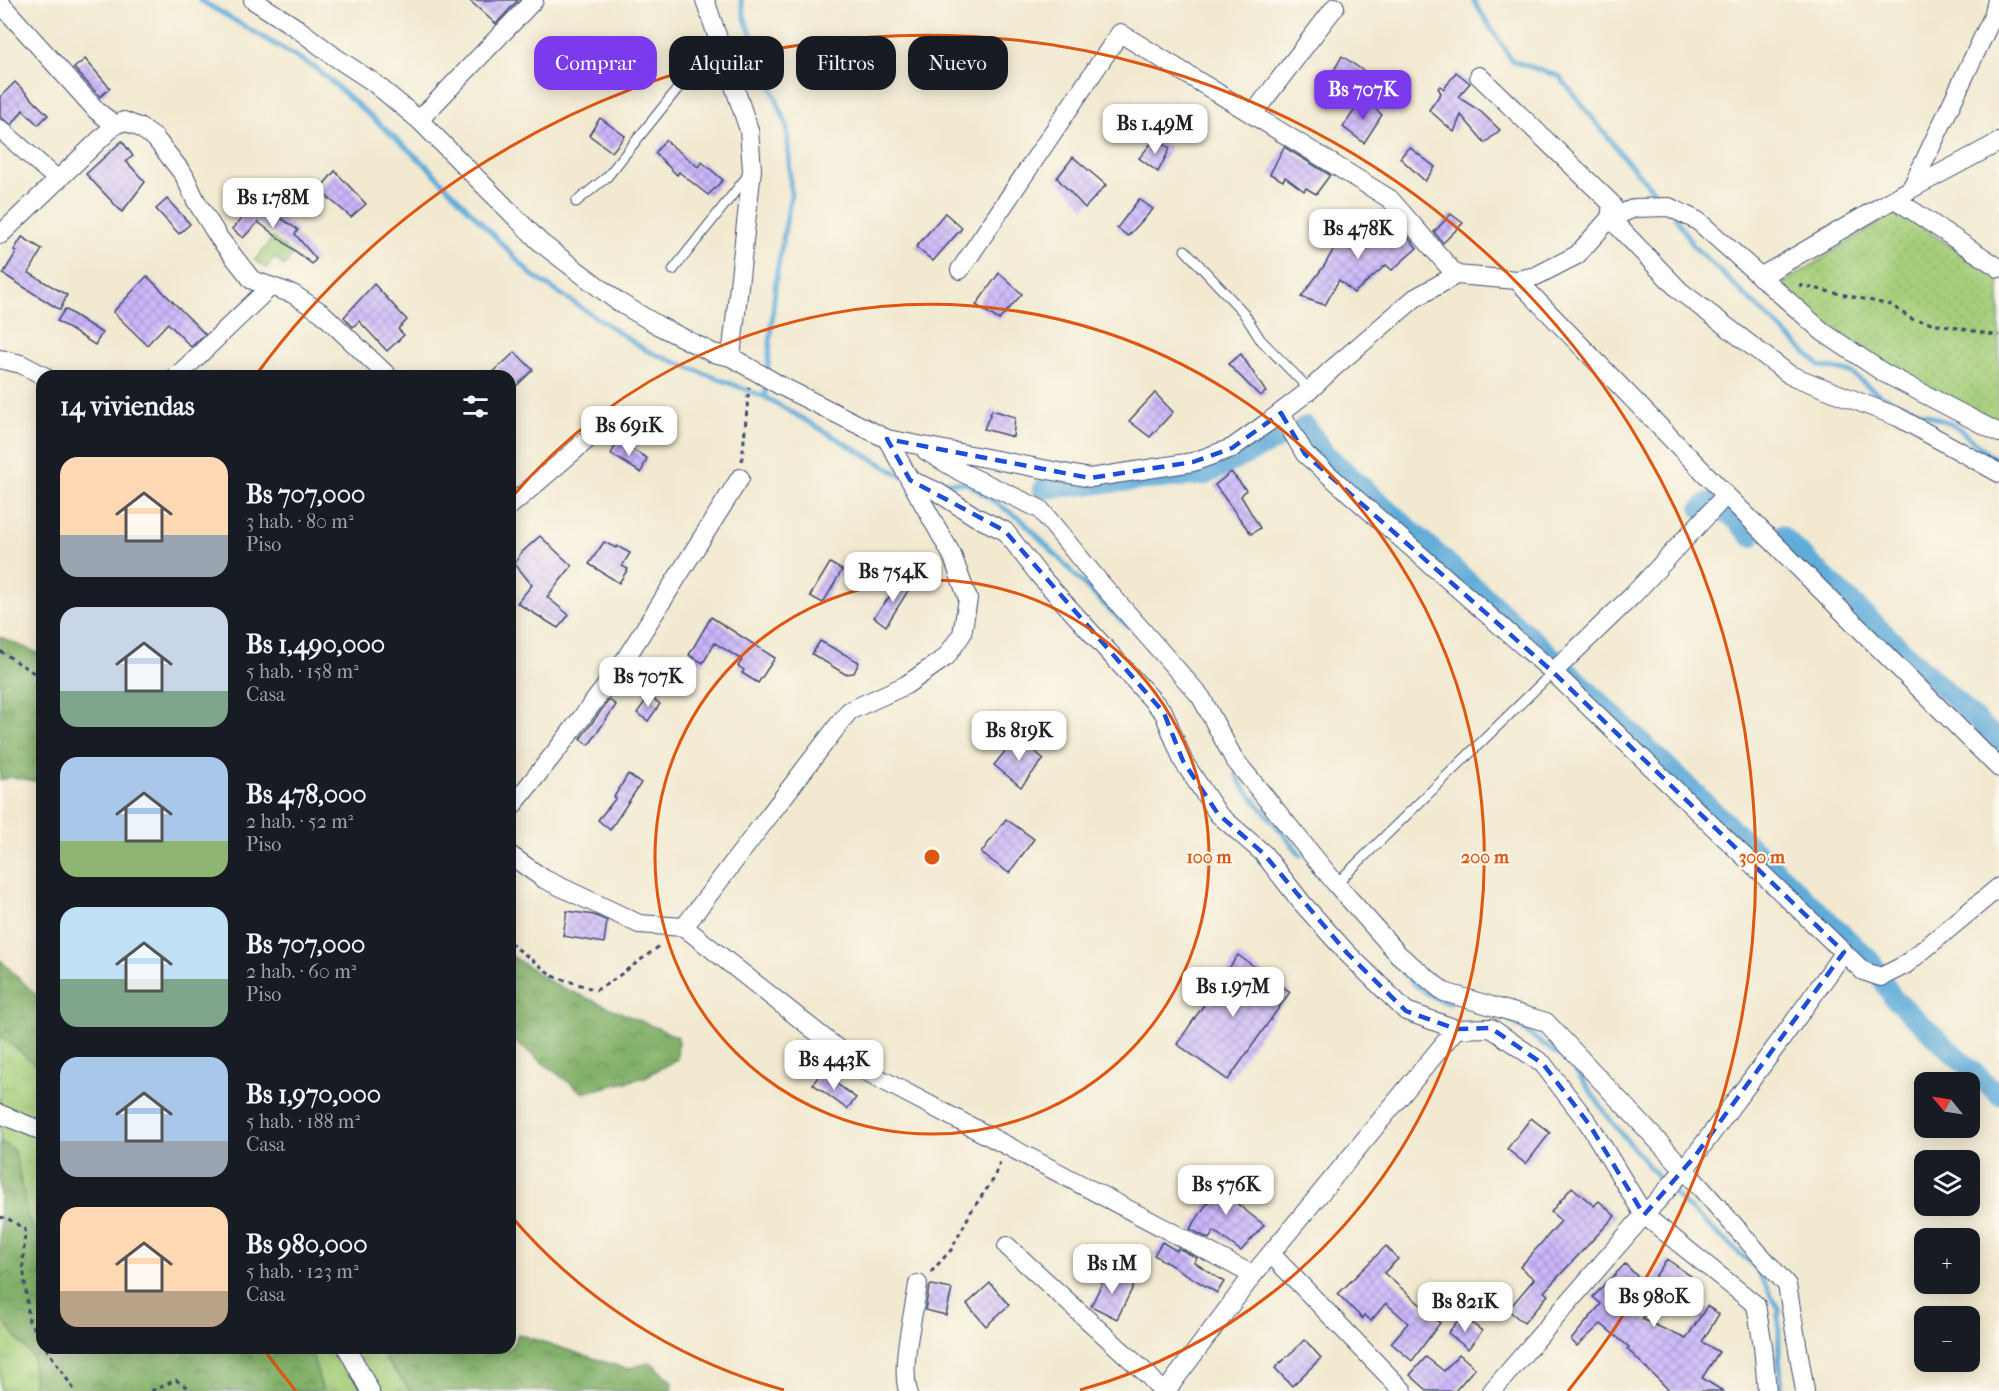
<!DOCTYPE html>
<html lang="es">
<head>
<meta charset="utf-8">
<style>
	:root { --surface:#171b24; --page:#242831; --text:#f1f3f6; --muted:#9ea1a6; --accent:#7c3aed }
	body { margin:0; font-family:"IM FELL French Canon",serif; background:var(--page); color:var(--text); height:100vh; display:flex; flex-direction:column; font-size:22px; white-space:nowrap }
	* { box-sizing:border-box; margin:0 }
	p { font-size:20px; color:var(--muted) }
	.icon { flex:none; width:33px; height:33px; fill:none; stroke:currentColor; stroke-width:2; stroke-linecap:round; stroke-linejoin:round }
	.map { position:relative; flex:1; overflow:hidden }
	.sheet { position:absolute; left:36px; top:370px; width:480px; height:984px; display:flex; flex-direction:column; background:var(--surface); border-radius:18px; box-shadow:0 3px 15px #0003 }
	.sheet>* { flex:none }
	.guide { position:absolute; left:534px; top:36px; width:570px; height:54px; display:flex; gap:12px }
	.needle { width:39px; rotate:300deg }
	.fabs { position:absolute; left:1914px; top:1072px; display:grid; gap:12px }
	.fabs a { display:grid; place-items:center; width:66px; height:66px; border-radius:12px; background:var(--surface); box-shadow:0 3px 15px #0003; font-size:30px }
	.price { position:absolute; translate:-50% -51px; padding:0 14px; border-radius:12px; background:#fff; color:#222; font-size:20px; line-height:39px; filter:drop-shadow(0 2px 3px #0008) }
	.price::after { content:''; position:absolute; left:50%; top:36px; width:18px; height:14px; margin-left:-9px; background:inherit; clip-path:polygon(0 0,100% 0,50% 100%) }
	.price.current { background:var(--accent); color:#fff }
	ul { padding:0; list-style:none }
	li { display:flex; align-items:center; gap:18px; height:150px; padding:0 24px }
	li span { display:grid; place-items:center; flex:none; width:168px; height:120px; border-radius:18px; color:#555 }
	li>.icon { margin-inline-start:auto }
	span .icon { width:72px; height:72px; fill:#fffc; stroke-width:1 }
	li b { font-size:26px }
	h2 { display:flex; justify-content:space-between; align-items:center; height:72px; padding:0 24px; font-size:26px }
	.pill { padding:0 21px; border-radius:18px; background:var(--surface); box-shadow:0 3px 15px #0003; font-size:21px; line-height:54px }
	.pill.current { background:var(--accent); color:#fff }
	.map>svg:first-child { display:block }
</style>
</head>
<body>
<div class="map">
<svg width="1999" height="1391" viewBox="0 0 1999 1391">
	<defs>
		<pattern id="grass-tufts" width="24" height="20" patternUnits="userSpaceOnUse" patternTransform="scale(1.5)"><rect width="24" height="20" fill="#a4ce7a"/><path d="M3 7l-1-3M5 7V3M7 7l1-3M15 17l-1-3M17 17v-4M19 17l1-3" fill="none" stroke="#8db16c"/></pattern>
		<pattern id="forest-crowns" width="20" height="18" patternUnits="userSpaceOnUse" patternTransform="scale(1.5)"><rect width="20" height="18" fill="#83b16a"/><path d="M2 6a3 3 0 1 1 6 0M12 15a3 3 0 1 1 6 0" fill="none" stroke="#6a905a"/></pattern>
		<pattern id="park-dots" width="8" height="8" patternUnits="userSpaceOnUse" patternTransform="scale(1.5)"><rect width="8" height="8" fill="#a4ce7a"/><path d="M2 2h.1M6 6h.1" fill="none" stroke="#8db16c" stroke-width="1.8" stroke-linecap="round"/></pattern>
		<pattern id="building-cross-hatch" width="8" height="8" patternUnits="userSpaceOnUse" patternTransform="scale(1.5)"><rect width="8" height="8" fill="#ccb6fb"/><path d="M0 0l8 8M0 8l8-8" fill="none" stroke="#a594ce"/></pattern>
	</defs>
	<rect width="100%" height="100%" fill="#fbf7ec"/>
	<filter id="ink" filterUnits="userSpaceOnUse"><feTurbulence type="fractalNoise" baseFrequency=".0167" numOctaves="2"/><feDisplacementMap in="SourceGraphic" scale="12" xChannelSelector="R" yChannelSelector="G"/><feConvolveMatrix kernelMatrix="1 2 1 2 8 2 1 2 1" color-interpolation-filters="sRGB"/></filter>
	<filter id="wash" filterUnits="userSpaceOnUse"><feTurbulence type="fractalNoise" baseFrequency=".008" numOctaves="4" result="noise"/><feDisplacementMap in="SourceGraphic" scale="24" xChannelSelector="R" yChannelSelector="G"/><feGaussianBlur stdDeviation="1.35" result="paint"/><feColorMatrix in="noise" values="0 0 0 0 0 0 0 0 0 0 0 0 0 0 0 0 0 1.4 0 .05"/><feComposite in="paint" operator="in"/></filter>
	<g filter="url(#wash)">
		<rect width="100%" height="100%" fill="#f2e9d0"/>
		<!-- grass -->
		<g fill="url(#grass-tufts)" stroke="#607e6c" stroke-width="1.5">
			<polygon points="273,238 293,254 284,266 275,258 266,268 255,260"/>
			<polygon points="0,960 42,1001 42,1348 388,1349 385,1359 411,1391 0,1391"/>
		</g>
		<!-- forest -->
		<g fill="url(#forest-crowns)" stroke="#4f7064" stroke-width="1.5">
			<polygon points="0,637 42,655 42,782 11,777 0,780"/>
			<polygon points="510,955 554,984 678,1037 677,1059 645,1077 583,1093 510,1038"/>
			<polygon points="0,960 42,1001 42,1070 0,1035"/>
			<polygon points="0,1141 15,1152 28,1218 42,1244 42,1348 297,1349 313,1357 323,1391 33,1391 33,1358 0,1317"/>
			<polygon points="518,1334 627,1369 651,1362 673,1383 671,1391 411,1391 385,1359 388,1349 511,1348"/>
		</g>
		<!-- park -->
		<polygon fill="url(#park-dots)" stroke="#607e6c" stroke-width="1.5" points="1897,211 1999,278 1999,426 1910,380 1824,326 1782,284"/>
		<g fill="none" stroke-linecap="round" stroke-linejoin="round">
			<!-- stream -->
			<g stroke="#60acd9" stroke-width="5">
				<polyline points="200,0 317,69 427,166 532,275 647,351 765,397"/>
				<polyline points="741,0 745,19 787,126 791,195 776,278 765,397 902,476"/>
				<polyline points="1473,0 1512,61 1559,76 1627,161 1664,202"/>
				<polyline points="1675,217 1694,247 1820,366 1850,372 1881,396 1956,426 1988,454 1999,459"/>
				<polyline points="931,481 966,483 1022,520 1102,603 1127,626"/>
				<polyline points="1236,773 1241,784 1301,855"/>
				<path d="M 1387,955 C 1404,975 1423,997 1450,1003"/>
				<polyline points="1505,1017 1571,1064 1612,1122 1657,1176 1683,1203 1755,1267 1779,1309 1779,1357 1782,1391"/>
			</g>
			<!-- canal -->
			<g stroke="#60acd9" stroke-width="20">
				<polyline points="1302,428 1306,426 1325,453 1555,659 1872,962 1893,998 1999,1095"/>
				<polyline points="1042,489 1205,475 1283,437"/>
				<polyline points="1701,509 1708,502 1735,519 1751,537"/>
				<polyline points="1781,535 1999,741"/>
			</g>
		</g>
		<g id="blocks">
			<!-- building -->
			<g fill="url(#building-cross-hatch)">
				<polygon points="469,0 518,0 496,24"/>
				<polygon points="618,37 639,56 615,85 594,66"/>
				<polygon points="1342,56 1365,72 1353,96 1328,81"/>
				<polygon points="85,59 110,88 100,97 74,68"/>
				<polygon points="1456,72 1470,83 1458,97 1480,111 1500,130 1485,143 1461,115 1454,132 1429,110 1441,93 1438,88 1440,86 1444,89"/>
				<polygon points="15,82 48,115 38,125 23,110 12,125 0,117 0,97"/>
				<polygon points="1363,98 1382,115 1364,143 1343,127"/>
				<polygon points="600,118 625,136 612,152 589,135"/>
				<polygon points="1155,139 1170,148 1158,172 1139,158"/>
				<polygon points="665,140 698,167 702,162 723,180 708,195 679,172 677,175 655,153"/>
				<polygon points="122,141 133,156 126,161 145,182 122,212 86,174"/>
				<polygon points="1284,147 1330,175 1316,194 1306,188 1304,191 1285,177 1283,181 1270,174"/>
				<polygon points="1409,147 1435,167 1425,181 1400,158"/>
				<polygon points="1073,157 1106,185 1085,208 1057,178"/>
				<polygon points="335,171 366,204 351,217 319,190"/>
				<polygon points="167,199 190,224 179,234 156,209"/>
				<polygon points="1139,199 1153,209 1128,236 1117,228"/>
				<polygon points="257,202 298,230 295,234 316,259 312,264 258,222 243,238 232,229"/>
				<polygon points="945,213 962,228 933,261 916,247"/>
				<polygon points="1451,214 1463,223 1443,243 1434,232"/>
				<polygon points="1357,215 1387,243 1401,229 1417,248 1392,270 1386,265 1354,293 1339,280 1325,305 1301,297 1324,266 1344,231 1347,234"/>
				<polygon points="22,237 42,249 29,273 67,295 60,310 3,274 17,251 14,250"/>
				<polygon points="999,273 1022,294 999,320 976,305"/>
				<polygon points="147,276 205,334 191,347 168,323 147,345 113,312"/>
				<polygon points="374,284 407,320 398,329 404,335 387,351 359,321 353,327 344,317"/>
				<polygon points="65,309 102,333 95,345 57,321"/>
				<polygon points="515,352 533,370 510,392 510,376 489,376"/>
				<polygon points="1241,354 1266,392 1260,396 1228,364"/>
				<polygon points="1155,393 1173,412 1150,437 1129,421"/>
				<polygon points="992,410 1015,417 1013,437 984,429"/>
				<polygon points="618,441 647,458 641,473 611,454"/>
				<polygon points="1231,472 1246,490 1241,496 1260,528 1251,534 1215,485"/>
				<polygon points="540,536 572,566 547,597 569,615 558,628 517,603 532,585 515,564 520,554"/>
				<polygon points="604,542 616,548 617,546 630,553 622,566 628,569 619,583 589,564"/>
				<polygon points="830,563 842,570 823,603 810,596"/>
				<polygon points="902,580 911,586 886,626 874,617"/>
				<polygon points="711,617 775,658 758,683 742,673 744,670 738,666 742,660 715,643 703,663 689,655"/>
				<polygon points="820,641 859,662 854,673 845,674 812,654"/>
				<polygon points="649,696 660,704 648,721 637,713"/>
				<polygon points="609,700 616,705 589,745 580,739"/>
				<polygon points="1017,737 1044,759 1021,787 994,765"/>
				<polygon points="628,774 641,783 610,830 598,820 616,798 614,797"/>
				<polygon points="1006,819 1034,839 1009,873 981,853"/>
				<polygon points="567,911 594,915 607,921 604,943 563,936"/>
				<polygon points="1238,955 1290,992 1228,1080 1177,1044"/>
				<polygon points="821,1072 856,1098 847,1109 813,1084"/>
				<polygon points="1531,1118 1550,1133 1526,1164 1507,1149"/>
				<polygon points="1217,1175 1244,1196 1236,1203 1264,1225 1241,1251 1214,1231 1209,1239 1190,1229 1208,1202 1201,1197"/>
				<polygon points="1572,1187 1594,1206 1599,1201 1615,1216 1544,1292 1548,1295 1524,1323 1508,1310 1534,1279 1520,1267 1561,1221 1551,1212"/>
				<polygon points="1162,1242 1177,1251 1178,1248 1197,1258 1194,1262 1224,1282 1217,1293 1154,1255"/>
				<polygon points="1386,1246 1398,1259 1384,1273 1423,1307 1421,1309 1440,1323 1412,1361 1391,1343 1408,1323 1386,1303 1371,1321 1364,1315 1362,1318 1338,1294"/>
				<polygon points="1667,1259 1692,1277 1682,1293 1673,1287 1642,1319 1686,1339 1707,1306 1719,1314 1702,1342 1719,1352 1702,1378 1723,1391 1670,1391 1627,1349 1629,1347 1601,1324 1577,1346 1571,1340 1601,1304 1593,1297 1625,1264 1648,1287"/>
				<polygon points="1108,1271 1134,1285 1117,1319 1091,1306"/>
				<polygon points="990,1283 1009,1305 986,1326 967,1304"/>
				<polygon points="931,1285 952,1289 946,1315 925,1310 929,1288"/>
				<polygon points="1459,1319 1465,1324 1468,1320 1482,1331 1468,1349 1448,1333"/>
				<polygon points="1305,1340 1321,1358 1292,1386 1275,1368"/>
				<polygon points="1459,1354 1475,1368 1455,1391 1428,1391 1410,1375 1426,1357 1444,1371"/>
			</g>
		</g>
	</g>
	<g filter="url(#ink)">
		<use href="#blocks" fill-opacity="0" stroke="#3b4b6f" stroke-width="1.5"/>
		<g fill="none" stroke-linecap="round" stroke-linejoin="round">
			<defs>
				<g id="service">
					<polyline points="576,202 607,177 695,67 722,51"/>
					<polyline points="1185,250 1243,312 1260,339 1310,390"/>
					<polyline points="673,270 749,174"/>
					<polyline points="1336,884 1553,672"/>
				</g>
				<g id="minor">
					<polyline points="253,0 298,29 335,57 373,82 419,120 541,243 617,301 659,326 713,353 731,357 781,386 887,439 1090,478 1193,462 1232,448 1267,423 1310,390 1332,369 1415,298 1456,275 1517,280 1536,276 1577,255 1610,218 1635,208 1669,207 1698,221 1823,332 1884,373 1999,433"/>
					<polyline points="705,0 749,130 752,170 731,357"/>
					<polyline points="0,3 97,111 115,125"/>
					<polyline points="1479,76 1612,204 1610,218 1680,291 1790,375 1898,417 1999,473"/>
					<polyline points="1253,114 1335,7"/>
					<polyline points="419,120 534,0"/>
					<polyline points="0,129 58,180"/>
					<polyline points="1911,189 1993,16 1997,0"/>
					<polyline points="1895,199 1999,268"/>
					<polyline points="0,235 115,125 124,121 139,127 155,138 184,175 196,201 219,238 252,280 293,294 322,313 388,376"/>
					<polyline points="960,270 1120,33 1390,199 1456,275"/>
					<polyline points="1760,277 1911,189 1999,142"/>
					<polyline points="1517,280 1726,495 1999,768"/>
					<polyline points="0,359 21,364 44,376"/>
					<polyline points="177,376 270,287"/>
					<polyline points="1281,413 1305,454 1553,672 1863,971 1881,977 1905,965 1999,887"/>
					<polyline points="926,451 961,472 1040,509 1097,579 1201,697 1234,759 1336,884 1399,955 1444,992 1546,1022 1684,1169 1787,1285 1805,1391"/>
					<polyline points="910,480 936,491 976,517 1005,531 1039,575 1164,713 1183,761 1218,814 1263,853 1302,903 1347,953 1406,1011 1456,1029 1491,1028 1543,1064 1589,1124 1644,1215 1756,1305 1763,1346 1767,1391"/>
					<polyline points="510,506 603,426"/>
					<polyline points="1553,672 1632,596 1726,495"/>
					<polyline points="510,809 557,750 621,666 740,478"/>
					<polyline points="510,855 544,879 639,924 684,927 867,1072 1253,1275"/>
					<polyline points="684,927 849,711 906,685 946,657 962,634 968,599 952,555 887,439"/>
					<polyline points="0,1114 42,1131"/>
					<polyline points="1007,1246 1148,1375 1162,1391"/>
					<polyline points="1271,1254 1403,1391"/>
					<polyline points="347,1348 370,1391"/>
					<path d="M 908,1391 C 900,1363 914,1314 918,1284"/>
					<polyline points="1166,1391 1253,1275 1456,1029"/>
					<path d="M 1492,1391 L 1644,1215 C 1677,1181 1705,1143 1733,1104 C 1771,1054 1808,1003 1844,952"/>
				</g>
			</defs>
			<!-- service casing -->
			<use href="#service" stroke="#3b4b6f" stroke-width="11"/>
			<!-- minor casing -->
			<use href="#minor" stroke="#3b4b6f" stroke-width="20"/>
			<!-- path -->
			<g stroke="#3b4b6f" stroke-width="3" stroke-dasharray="4.5 4.5" stroke-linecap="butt">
				<polyline points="1799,285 1891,305 1912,319 1999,336"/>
				<polyline points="742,461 749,387"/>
				<polyline points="0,651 42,678"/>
				<polyline points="510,943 553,976 596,990 609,983 661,945"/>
				<polyline points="0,1218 5,1217 25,1229 23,1264 29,1321 42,1342"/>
				<polyline points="931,1272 951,1250 972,1210 993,1180 1000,1162"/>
				<polyline points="46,1348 75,1391"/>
				<polyline points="151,1391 176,1380 192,1391"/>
			</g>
			<!-- service -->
			<use href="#service" stroke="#fff" stroke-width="9"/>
			<!-- minor -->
			<use href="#minor" stroke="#fff" stroke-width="18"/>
		</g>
	</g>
	<!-- marked area -->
	<path fill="none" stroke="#1d4ed8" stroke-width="4.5" stroke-dasharray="12 8" stroke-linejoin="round" d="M 1281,413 L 1305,454 L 1553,672 L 1844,952 L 1695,1156 L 1644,1215 L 1589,1124 L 1543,1064 L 1491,1028 L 1456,1029 L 1406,1011 L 1347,953 L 1263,853 L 1218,814 L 1183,761 L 1164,713 L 1005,531 L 910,480 L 887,439 L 1090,478 L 1193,462 L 1232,448 Z"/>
	<!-- distance rings -->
	<g fill="none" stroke="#de5710" stroke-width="3">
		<circle cx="932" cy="857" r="277"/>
		<path d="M784 1390A553 553 0 0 1 511 1216M511 498A553 553 0 1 1 1080 1390"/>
		<path d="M296 1391A830 830 0 0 1 265 1351M256 375A830 830 0 1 1 1568 1391"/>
	</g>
	<circle cx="932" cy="857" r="9" fill="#de5710" stroke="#fbf7ec" stroke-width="3"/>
	<g font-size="18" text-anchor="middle" font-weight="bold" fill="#de5710" stroke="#fbf7ec" stroke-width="4.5" stroke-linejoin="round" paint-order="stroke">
		<text x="1209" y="863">100 m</text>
		<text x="1485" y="863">200 m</text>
		<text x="1762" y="863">300 m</text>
	</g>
</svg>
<div class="fabs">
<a><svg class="needle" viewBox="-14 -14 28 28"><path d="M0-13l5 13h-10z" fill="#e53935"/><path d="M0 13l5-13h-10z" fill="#9ea1a6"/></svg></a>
<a><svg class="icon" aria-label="layers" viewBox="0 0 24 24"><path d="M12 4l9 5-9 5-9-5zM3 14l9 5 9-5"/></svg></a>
<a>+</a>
<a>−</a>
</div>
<b class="price current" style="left:1363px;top:121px">Bs 707K</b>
<b class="price" style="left:1155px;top:155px">Bs 1.49M</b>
<b class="price" style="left:273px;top:229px">Bs 1.78M</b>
<b class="price" style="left:1358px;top:260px">Bs 478K</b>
<b class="price" style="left:629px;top:457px">Bs 691K</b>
<b class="price" style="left:893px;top:603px">Bs 754K</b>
<b class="price" style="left:648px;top:708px">Bs 707K</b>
<b class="price" style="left:1019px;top:762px">Bs 819K</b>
<b class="price" style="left:1233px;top:1018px">Bs 1.97M</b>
<b class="price" style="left:834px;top:1091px">Bs 443K</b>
<b class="price" style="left:1226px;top:1216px">Bs 576K</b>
<b class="price" style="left:1112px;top:1295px">Bs 1M</b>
<b class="price" style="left:1654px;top:1328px">Bs 980K</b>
<b class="price" style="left:1465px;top:1333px">Bs 821K</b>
<div class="guide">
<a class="pill current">Comprar</a>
<a class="pill">Alquilar</a>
<a class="pill">Filtros</a>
<a class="pill">Nuevo</a>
</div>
<section class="sheet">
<h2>14 viviendas<svg class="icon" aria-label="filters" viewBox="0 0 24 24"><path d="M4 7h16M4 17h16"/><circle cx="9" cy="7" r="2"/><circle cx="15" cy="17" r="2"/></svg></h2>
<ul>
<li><span style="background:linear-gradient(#ffd9b3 65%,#9aa5b1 0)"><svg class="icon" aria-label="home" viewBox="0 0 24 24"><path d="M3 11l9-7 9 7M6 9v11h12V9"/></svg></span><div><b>Bs 707,000</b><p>3 hab. · 80 m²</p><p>Piso</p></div></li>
<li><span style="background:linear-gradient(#c9d6e8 70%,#7fa58c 0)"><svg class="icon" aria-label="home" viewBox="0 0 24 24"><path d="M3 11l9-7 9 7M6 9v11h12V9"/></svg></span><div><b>Bs 1,490,000</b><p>5 hab. · 158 m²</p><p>Casa</p></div></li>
<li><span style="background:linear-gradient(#a9c7e8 70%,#8fb573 0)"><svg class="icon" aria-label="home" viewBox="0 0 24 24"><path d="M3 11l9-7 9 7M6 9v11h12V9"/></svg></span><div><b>Bs 478,000</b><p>2 hab. · 52 m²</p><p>Piso</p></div></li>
<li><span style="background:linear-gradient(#bfe0f5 60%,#7fa58c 0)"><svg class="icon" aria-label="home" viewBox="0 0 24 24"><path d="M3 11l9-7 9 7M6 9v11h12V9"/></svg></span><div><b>Bs 707,000</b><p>2 hab. · 60 m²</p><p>Piso</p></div></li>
<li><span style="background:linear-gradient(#a9c7e8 70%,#9aa5b1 0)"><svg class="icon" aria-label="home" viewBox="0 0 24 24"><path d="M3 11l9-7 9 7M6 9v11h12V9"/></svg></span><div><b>Bs 1,970,000</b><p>5 hab. · 188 m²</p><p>Casa</p></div></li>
<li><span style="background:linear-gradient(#ffd9b3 70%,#b9a48a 0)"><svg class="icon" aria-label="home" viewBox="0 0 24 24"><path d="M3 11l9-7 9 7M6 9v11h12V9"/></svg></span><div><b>Bs 980,000</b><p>5 hab. · 123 m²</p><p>Casa</p></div></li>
</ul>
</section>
</div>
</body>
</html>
